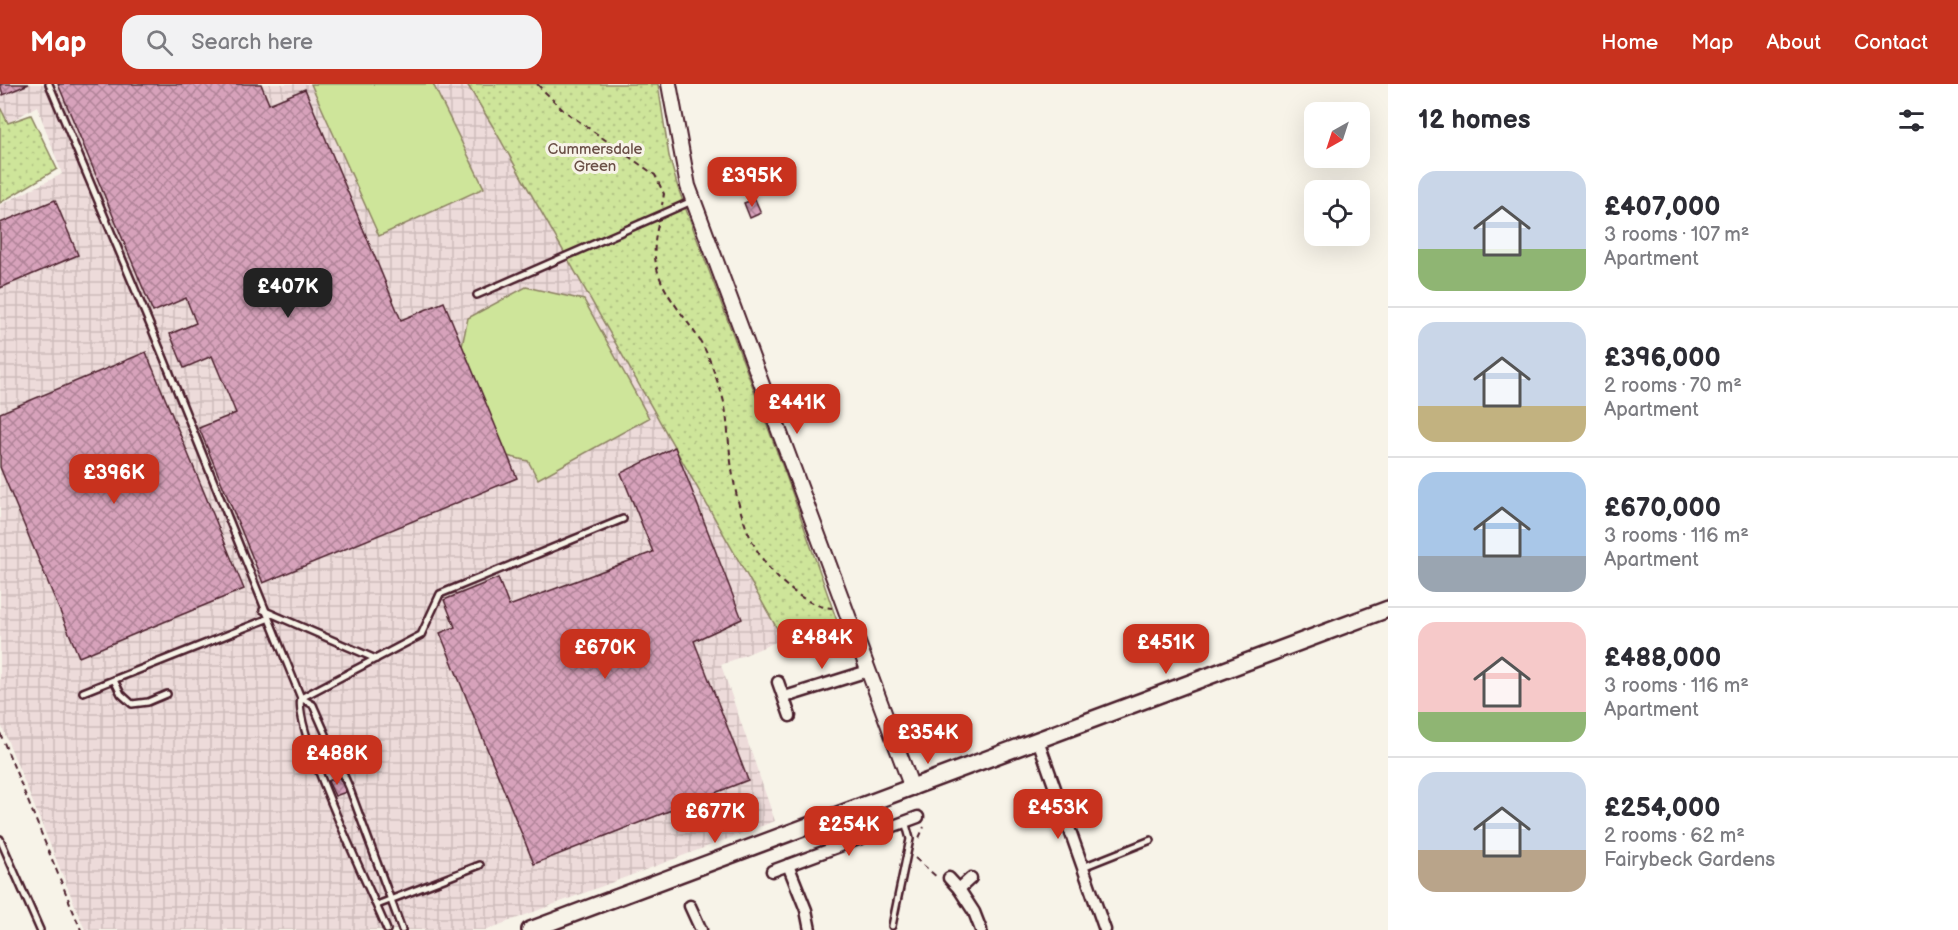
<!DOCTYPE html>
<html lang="en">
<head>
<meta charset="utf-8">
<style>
	:root { --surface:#fff; --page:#f2f2f3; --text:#2b2b33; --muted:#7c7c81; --line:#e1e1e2; --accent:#c8321e }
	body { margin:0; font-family:"Balsamiq Sans",sans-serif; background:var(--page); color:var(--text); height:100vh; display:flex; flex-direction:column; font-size:22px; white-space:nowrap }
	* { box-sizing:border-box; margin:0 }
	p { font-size:20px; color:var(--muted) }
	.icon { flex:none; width:33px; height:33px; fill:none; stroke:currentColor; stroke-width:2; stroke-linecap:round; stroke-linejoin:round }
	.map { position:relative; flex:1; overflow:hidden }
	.panel { display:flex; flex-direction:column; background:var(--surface); width:570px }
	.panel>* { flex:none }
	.needle { width:39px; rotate:219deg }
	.fabs { position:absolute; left:1304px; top:18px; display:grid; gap:12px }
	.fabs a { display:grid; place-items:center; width:66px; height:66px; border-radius:12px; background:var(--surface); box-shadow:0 6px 24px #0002; font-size:30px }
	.price { position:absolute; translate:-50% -51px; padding:0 14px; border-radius:12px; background:var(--accent); color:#fff; font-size:20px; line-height:39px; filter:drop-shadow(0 2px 3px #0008) }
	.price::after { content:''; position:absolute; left:50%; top:36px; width:18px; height:14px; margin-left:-9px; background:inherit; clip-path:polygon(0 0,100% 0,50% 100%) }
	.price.current { background:#222; color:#fff }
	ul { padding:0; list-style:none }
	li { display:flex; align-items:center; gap:18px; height:150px; padding:0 30px }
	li+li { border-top:2px solid var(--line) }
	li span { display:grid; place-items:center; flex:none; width:168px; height:120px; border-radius:18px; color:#555 }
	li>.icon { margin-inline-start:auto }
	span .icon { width:72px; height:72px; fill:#fffc; stroke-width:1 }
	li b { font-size:26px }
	h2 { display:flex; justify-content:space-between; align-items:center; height:72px; padding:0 30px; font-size:26px }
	header { display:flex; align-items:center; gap:36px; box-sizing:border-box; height:84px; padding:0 30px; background:var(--accent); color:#fff }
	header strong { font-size:28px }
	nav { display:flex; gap:33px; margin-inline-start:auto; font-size:21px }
	.search { width:420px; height:54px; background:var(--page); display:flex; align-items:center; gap:15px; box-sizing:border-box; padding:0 21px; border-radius:18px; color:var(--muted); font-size:22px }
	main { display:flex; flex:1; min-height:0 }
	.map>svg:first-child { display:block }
</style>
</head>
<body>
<header>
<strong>Map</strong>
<div class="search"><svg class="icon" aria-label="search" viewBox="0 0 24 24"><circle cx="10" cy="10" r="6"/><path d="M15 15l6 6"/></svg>Search here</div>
<nav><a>Home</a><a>Map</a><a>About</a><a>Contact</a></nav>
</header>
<main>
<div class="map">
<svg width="1388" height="846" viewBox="0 0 1388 846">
	<defs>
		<pattern id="industrial-grid" width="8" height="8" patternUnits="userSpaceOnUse" patternTransform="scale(1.5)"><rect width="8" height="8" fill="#eddbda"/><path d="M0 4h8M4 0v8" fill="none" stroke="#cdbcbb"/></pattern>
		<pattern id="green-dots" width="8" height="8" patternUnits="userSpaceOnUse" patternTransform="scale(1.5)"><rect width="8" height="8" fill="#cee59a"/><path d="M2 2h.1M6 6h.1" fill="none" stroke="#b2c485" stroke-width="1.8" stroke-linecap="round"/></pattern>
		<pattern id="building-cross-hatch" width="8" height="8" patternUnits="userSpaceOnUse" patternTransform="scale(1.5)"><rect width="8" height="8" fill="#d7a2bb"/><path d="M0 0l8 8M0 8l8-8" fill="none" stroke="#b08398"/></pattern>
	</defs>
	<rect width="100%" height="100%" fill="#f7f3e8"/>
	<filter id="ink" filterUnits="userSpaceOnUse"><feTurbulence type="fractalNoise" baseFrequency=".0167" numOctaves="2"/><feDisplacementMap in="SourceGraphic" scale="12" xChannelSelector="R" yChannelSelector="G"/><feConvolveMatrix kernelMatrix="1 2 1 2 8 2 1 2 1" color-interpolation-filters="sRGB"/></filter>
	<g filter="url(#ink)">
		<!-- industrial -->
		<polygon fill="url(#industrial-grid)" points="0,0 467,0 492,41 783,555 721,581 775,737 486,846 85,846 0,638 0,121 62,90 37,22 8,39 0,21"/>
		<!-- green -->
		<g fill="url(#green-dots)" stroke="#8c8262" stroke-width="1.5">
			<polygon points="467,0 658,0 669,72 678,104 788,397 837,537 783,555 492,41"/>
			<polygon points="0,23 8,39 31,31 57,85 0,119"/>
		</g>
		<!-- pitch -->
		<g fill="#cee59a" stroke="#8c8262" stroke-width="1.5">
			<polygon points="311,0 433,0 484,104 379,152"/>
			<polygon points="526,203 584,216 649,334 538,395 528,377 507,372 462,262 468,234"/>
		</g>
		<!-- building -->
		<g fill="url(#building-cross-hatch)" stroke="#4a1f2b" stroke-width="1.5">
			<polygon points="0,0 29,0 3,11"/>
			<polygon points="58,0 261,0 269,20 305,5 401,236 444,218 517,394 263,499 199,344 236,329 212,272 184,284 170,250 196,239 186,214 153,228"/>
			<polygon points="755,115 761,129 750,134 744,119"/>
			<polygon points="55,116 78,171 0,204 0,139"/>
			<polygon points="146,268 244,505 79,573 0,383 0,329"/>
			<polygon points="675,363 742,535 694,557 748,696 534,780 440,549 455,543 444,516 498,494 509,522 653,468 621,389"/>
			<polygon points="339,693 346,708 335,712 328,697"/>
		</g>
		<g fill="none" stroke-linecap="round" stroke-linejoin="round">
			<defs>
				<g id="service">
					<path d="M 49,0 L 163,272 L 301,614 C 292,645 371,807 387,846"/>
					<polyline points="477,211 692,117"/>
					<polyline points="263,526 376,575"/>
					<polyline points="114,596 121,610 132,620 148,618 167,610"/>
					<polyline points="83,608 267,535"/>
					<polyline points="301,614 421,551 440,510 623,435"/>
					<polyline points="301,614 313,621 349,703 402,846"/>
					<polyline points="0,755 40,846"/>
					<polyline points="1083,783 1151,756"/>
					<polyline points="377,821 480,781"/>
					<polyline points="892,842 910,755 905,737"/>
				</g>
				<g id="minor">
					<polyline points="778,598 790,632"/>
					<polyline points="785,613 868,587"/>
					<polyline points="1038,656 1105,846"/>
					<polyline points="788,781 806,826 810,846"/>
					<polyline points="772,787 918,733"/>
					<polyline points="949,794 959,805 971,794"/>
					<polyline points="959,805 974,828 981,846"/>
					<polyline points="690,822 701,846"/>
				</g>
				<polyline id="tertiary" points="669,0 688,102 912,704"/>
				<polyline id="secondary" points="530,846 1388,525"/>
			</defs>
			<!-- service casing -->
			<use href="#service" stroke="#4a1f2b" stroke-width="10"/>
			<!-- minor casing -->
			<use href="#minor" stroke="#4a1f2b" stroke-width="15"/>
			<!-- tertiary casing -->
			<use href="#tertiary" stroke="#4a1f2b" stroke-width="18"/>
			<!-- secondary casing -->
			<use href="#secondary" stroke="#4a1f2b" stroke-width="20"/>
			<!-- path -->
			<g stroke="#4a1f2b" stroke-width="2" stroke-dasharray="6 4.5" stroke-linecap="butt">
				<polyline points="537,0 563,26 655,91 664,110 662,121"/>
				<path d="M 658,141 C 644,196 677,218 702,260 C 709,272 714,288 719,302 C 728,325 727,345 730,369 C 735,418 748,471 788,503 C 801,514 815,523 832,524"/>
				<polyline points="0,649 81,846"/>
				<polyline points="919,754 924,743"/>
				<polyline points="915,774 938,794"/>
			</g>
			<!-- service -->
			<use href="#service" stroke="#f7f3e8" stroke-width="5"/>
			<!-- minor -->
			<use href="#minor" stroke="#f7f3e8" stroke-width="10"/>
			<!-- tertiary -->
			<use href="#tertiary" stroke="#f7f3e8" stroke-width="14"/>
			<!-- secondary -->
			<use href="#secondary" stroke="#f7f3e8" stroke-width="15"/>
		</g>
	</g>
	<g text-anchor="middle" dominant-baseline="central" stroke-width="6" stroke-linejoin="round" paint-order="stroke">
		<!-- park labels -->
		<g font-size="15" fill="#6b5047" stroke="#f7f3e8">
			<text x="595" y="65">Cummersdale<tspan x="595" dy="17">Green</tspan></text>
		</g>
	</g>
</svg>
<div class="fabs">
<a><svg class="needle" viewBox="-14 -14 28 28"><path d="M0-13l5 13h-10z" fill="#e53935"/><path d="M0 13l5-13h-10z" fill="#7c7c81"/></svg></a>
<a><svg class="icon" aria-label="locate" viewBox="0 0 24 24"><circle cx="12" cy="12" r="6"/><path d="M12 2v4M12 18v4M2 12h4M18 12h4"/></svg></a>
</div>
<b class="price" style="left:752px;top:124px">£395K</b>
<b class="price current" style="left:288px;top:235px">£407K</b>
<b class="price" style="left:797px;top:351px">£441K</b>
<b class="price" style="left:114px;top:421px">£396K</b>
<b class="price" style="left:822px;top:586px">£484K</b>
<b class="price" style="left:1166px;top:591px">£451K</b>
<b class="price" style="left:605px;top:596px">£670K</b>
<b class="price" style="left:928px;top:681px">£354K</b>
<b class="price" style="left:337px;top:702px">£488K</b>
<b class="price" style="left:1058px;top:756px">£453K</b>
<b class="price" style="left:715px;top:760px">£677K</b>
<b class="price" style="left:849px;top:773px">£254K</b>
</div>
<section class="panel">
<h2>12 homes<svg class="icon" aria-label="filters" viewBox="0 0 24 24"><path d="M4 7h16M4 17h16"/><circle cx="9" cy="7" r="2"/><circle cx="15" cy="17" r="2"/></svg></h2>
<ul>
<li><span style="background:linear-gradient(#c9d6e8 65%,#8fb573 0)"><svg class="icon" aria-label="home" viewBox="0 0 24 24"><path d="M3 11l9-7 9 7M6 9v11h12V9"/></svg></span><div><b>£407,000</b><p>3 rooms · 107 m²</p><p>Apartment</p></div></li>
<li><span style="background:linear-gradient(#c9d6e8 70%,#c2b280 0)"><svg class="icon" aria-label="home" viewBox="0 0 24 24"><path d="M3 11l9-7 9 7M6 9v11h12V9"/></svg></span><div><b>£396,000</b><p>2 rooms · 70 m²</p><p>Apartment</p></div></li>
<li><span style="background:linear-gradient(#a9c7e8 70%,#9aa5b1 0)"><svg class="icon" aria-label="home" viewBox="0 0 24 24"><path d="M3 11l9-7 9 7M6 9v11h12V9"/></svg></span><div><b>£670,000</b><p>3 rooms · 116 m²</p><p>Apartment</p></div></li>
<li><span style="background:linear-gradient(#f6c9c9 75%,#8fb573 0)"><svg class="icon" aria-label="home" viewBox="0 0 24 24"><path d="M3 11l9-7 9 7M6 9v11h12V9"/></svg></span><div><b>£488,000</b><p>3 rooms · 116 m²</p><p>Apartment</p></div></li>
<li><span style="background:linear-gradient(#c9d6e8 65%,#b9a48a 0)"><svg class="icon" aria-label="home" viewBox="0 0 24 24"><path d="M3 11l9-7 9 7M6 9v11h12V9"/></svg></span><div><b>£254,000</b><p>2 rooms · 62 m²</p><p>Fairybeck Gardens</p></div></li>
</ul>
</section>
</main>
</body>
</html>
